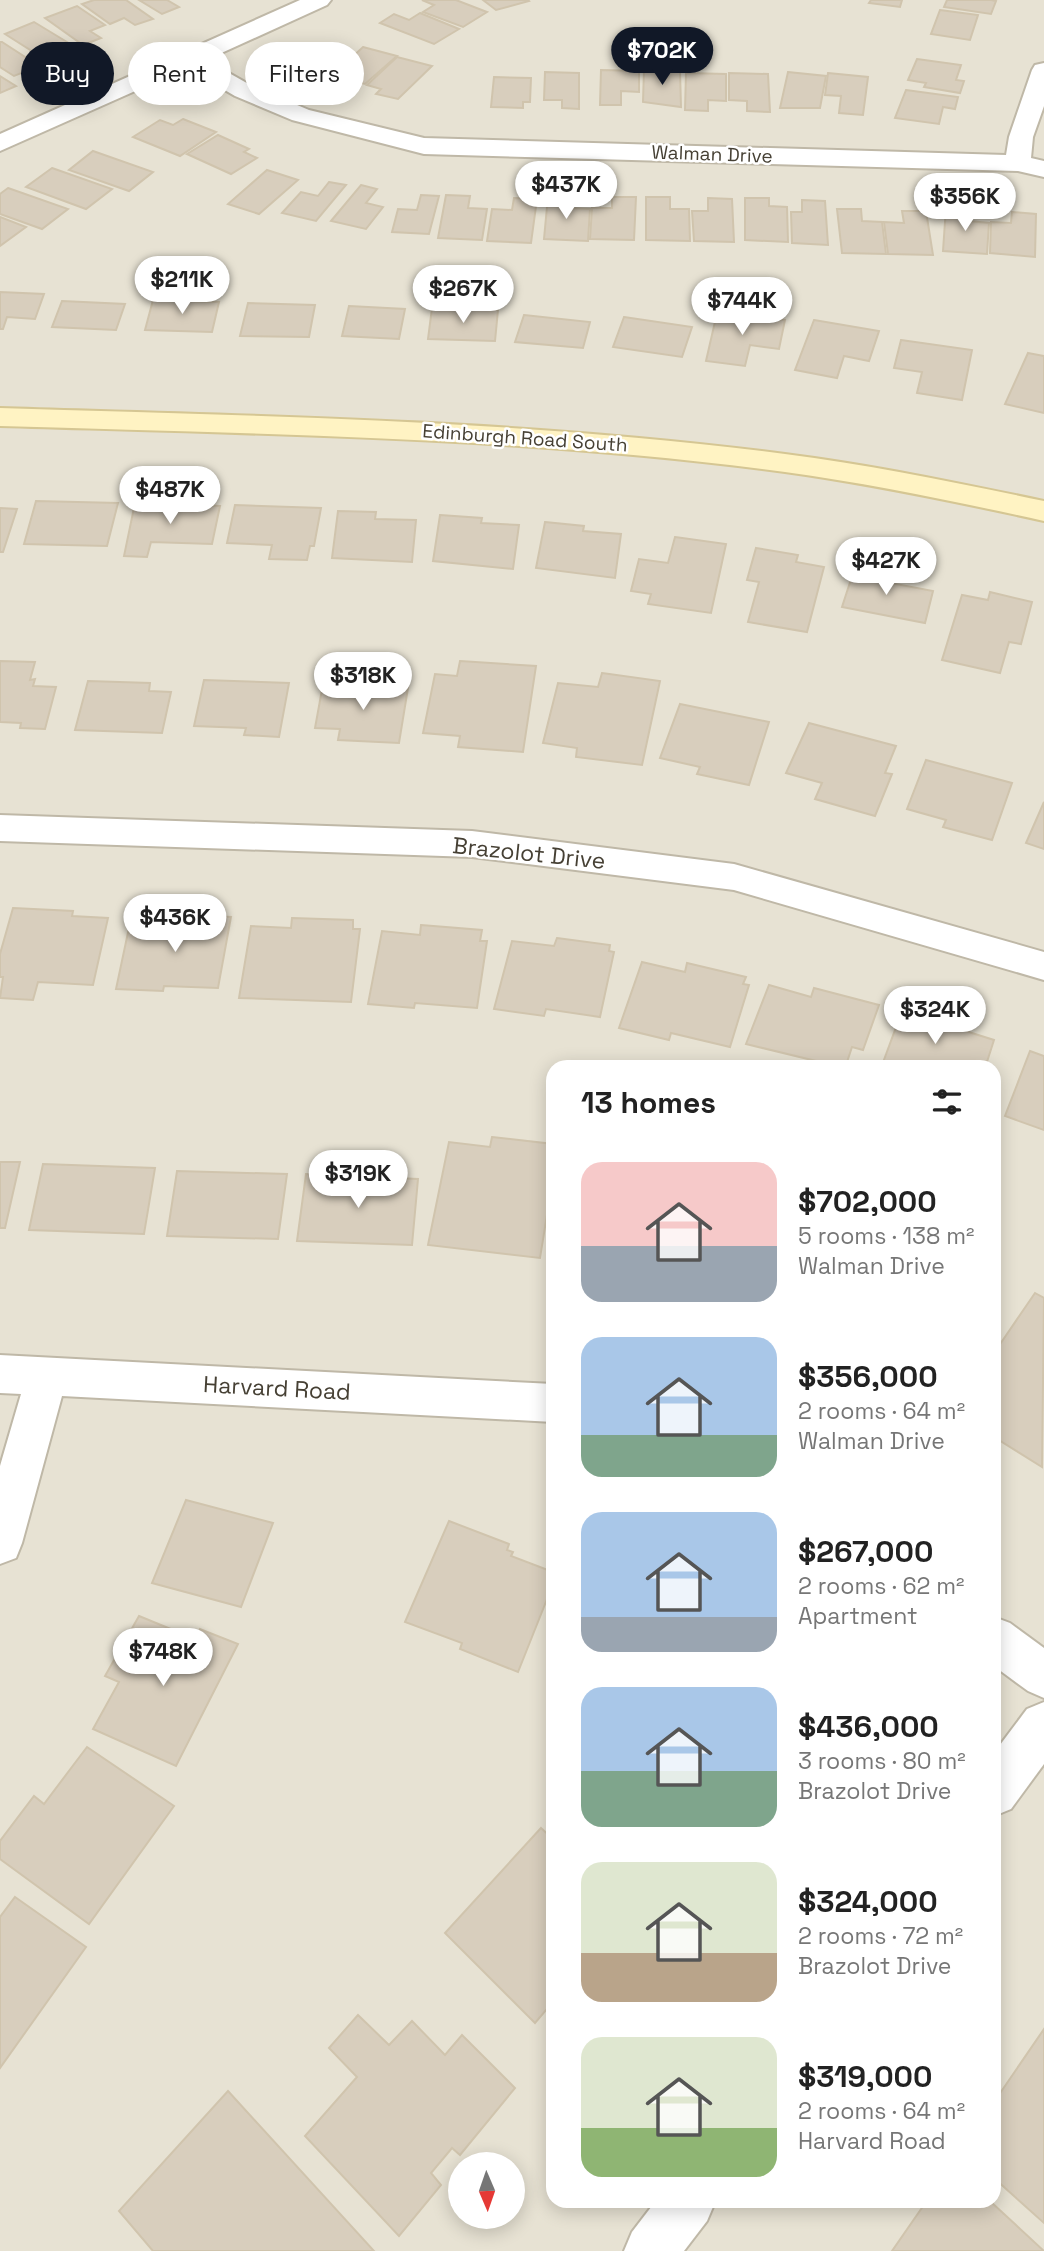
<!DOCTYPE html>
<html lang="en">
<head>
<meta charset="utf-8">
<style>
	:root { --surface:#fff; --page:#f6f6f6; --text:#222; --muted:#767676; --accent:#111827 }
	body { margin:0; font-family:"Space Grotesk",sans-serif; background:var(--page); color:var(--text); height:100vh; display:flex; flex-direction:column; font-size:26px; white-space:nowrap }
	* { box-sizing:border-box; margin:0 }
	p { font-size:23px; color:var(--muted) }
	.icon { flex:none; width:38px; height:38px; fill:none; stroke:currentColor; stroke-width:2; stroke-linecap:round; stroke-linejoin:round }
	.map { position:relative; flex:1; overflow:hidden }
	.details { position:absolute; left:546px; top:1060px; width:455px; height:1148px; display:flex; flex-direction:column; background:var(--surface); border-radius:21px; box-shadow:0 4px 18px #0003 }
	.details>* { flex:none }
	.top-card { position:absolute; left:21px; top:42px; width:420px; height:63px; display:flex; gap:14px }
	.needle { width:46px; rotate:178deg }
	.fabs { position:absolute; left:448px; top:2152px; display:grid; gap:14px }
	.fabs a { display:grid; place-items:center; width:77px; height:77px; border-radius:50%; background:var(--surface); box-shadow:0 4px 18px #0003; font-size:35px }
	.price { position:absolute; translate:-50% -60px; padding:0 16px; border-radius:24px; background:#fff; color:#222; font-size:23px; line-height:46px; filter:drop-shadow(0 2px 4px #0008) }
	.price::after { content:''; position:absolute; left:50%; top:42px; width:21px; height:16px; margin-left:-10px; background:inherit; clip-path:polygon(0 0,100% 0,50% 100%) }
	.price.active { background:var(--accent); color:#fff }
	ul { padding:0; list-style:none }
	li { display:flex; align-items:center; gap:21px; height:175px; padding:0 35px }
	li span { display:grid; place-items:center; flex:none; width:196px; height:140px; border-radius:21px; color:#555 }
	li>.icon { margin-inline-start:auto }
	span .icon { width:84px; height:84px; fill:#fffc; stroke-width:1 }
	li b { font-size:30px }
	h2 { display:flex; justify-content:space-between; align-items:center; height:84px; padding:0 35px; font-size:30px }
	.tag { padding:0 24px; border-radius:32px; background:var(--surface); box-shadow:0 4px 18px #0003; font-size:24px; line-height:63px }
	.tag.active { background:var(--accent); color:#fff }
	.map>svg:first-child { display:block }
</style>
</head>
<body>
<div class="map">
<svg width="1044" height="2251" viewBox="0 0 1044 2251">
	<rect width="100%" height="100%" fill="#f3efe5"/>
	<!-- residential -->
	<path fill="#e7e2d3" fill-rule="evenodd" d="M 0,0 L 1044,0 L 1044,2251 L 0,2251 ZM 553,1068 L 994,1068 L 994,2202 L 553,2202 ZM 460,2165 L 513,2165 L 513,2217 L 460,2217 Z"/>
	<!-- building -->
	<g fill="#d8cebd" stroke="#d0c4ad" stroke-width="2">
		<polygon points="94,0 126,0 153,19 135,25 124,18 110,24 82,4"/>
		<polygon points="139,0 167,0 179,7 162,14"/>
		<polygon points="422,0 456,0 487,12 463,27 423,12 434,5"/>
		<polygon points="483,0 528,0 529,1 496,10"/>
		<polygon points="871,0 902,0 900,7 869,3"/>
		<polygon points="947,0 991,0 996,1 991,14 944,7"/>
		<polygon points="77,6 105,25 90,31 101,38 83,45 45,18"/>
		<polygon points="940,10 978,15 970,40 931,34"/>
		<polygon points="420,13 459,29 434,44 380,23 394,14 409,20"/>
		<polygon points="34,22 72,45 43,58 5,34"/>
		<polygon points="0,42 2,42 39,66 14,76 0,67"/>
		<polygon points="363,47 397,56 365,84 351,80 346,85 327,80"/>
		<polygon points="397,57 432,66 398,99 376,94 381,89 367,85"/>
		<polygon points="917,59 961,65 956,80 964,81 960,93 924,87 926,83 908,80"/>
		<polygon points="644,69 680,71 681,107 643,102"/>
		<polygon points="601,70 639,71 639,92 621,91 621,105 600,105"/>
		<polygon points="545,72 579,73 579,109 562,108 562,100 544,100"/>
		<polygon points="788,72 826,76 820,108 780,108"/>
		<polygon points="686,73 726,74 726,101 708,100 708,111 685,110"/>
		<polygon points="729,73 768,74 770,112 747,111 747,101 729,100"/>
		<polygon points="828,73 868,77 863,115 839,113 841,96 825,95"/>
		<polygon points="0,76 16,86 0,93"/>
		<polygon points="494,77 531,78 530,102 523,102 523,108 491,107"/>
		<polygon points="906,90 958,97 955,109 943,107 939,124 895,118"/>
		<polygon points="183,119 216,132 180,156 133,137 160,120 173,125"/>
		<polygon points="218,135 249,149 244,152 257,158 231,174 187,154"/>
		<polygon points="93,151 153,172 129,191 69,170"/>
		<polygon points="52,168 112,189 86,209 26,187"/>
		<polygon points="267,170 298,180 259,214 228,204"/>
		<polygon points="329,182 346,185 316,221 282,213 301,192 318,196"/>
		<polygon points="361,185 377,189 366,203 383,207 366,229 331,221"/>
		<polygon points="8,188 68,209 42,229 0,214 0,194"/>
		<polygon points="421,195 439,196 429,234 392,232 398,209 417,210"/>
		<polygon points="446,195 470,196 468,208 487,209 482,240 438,238"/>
		<polygon points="548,196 572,197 571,208 590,209 588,241 544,239"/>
		<polygon points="612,197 636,197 634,240 590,239 592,208 612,208"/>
		<polygon points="646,197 670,197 670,209 689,209 690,241 646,240"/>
		<polygon points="514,198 537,199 531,243 487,241 492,209 512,210"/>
		<polygon points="708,198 732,199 734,242 694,241 692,211 708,211"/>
		<polygon points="745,198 769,198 769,206 787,207 788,242 745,240"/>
		<polygon points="802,200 825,201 828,245 792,243 791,212 802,212"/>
		<polygon points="946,207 970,210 969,221 989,223 987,254 943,251"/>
		<polygon points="837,209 861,209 862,221 882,222 886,254 842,253"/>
		<polygon points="902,211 926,211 933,255 888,254 884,222 904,223"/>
		<polygon points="1012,212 1036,214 1035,257 990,253 991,222 1011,223"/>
		<polygon points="0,217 26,227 0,246"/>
		<polygon points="0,292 44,294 35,319 7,317 3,329 0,329"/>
		<polygon points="153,300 219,302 212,332 145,330"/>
		<polygon points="62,301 125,304 116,330 52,327"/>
		<polygon points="248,303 315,305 309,337 240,336"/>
		<polygon points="349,306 405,309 399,339 342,336"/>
		<polygon points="432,308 498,310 495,341 428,339"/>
		<polygon points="717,313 785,320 779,349 750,345 745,366 706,361"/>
		<polygon points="524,315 590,322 583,348 515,342"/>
		<polygon points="624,317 692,327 682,357 613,347"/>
		<polygon points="814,320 879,331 869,361 844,356 837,378 795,370"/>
		<polygon points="901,340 972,350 962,400 917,393 922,372 894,368"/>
		<polygon points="1028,353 1044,356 1044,413 1005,404"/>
		<polygon points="36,501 118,503 107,546 24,544"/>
		<polygon points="135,503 220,506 212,544 151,542 147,557 124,556"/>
		<polygon points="235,505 321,508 314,546 310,546 307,560 269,559 272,545 227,543"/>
		<polygon points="0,508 17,509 3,552 0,552"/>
		<polygon points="338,511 376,512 375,519 416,520 412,562 332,558"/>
		<polygon points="440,515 482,518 481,523 519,525 513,569 433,561"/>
		<polygon points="545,522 584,526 583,531 621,534 615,578 536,568"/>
		<polygon points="675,537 726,544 711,613 648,604 651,594 631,591 639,559 668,563"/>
		<polygon points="756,548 798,555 796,562 824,567 807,632 748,622 759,582 747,580"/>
		<polygon points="855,567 887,573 885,582 933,591 925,623 842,607"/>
		<polygon points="990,592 1032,602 1021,644 1009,642 1000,673 942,660 962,595 988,600"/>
		<polygon points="0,661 35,662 30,680 35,679 33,686 56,687 45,729 20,728 21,723 0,722"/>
		<polygon points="460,661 536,666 523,752 458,747 460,736 423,733 435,674 457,676"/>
		<polygon points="602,673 660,681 642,765 576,757 577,748 543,743 558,683 598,687"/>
		<polygon points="204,680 289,683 279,737 244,735 246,728 194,726"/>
		<polygon points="88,681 150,683 149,691 171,692 162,733 75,730"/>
		<polygon points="323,684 408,688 399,743 338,740 340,729 315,728"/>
		<polygon points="680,704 769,722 749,785 697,774 700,767 660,758"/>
		<polygon points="809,723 896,746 885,773 892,774 875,816 815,799 822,783 786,773"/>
		<polygon points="926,760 1012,783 992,840 943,827 946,820 907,809"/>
		<polygon points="1044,802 1044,849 1026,843"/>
		<polygon points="13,908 73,911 72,916 108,918 93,985 38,982 33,1000 0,998 3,977 0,977 0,954"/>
		<polygon points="173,914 231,917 218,988 164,986 163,991 116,989 130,923 171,924"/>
		<polygon points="292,918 353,920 353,929 360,929 351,1002 239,998 251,926 291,928"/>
		<polygon points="421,925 482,930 480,941 487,941 477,1008 415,1003 414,1008 368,1004 382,931 420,935"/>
		<polygon points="557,938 610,945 609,951 614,952 600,1017 546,1009 544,1016 494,1009 512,941 554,946"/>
		<polygon points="642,962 685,972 687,963 746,977 743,984 749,985 730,1047 671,1033 669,1040 619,1028"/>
		<polygon points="769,985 811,997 814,988 879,1005 863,1050 852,1047 845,1068 746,1044"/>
		<polygon points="902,1011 994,1040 985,1068 881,1068"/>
		<polygon points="1030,1051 1044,1056 1044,1130 1005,1116"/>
		<polygon points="492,1137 553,1144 553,1178 540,1258 428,1245 449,1142 490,1147"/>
		<polygon points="0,1162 20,1162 5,1228 0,1228"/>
		<polygon points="43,1164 155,1168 144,1234 29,1230"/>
		<polygon points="177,1171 287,1174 278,1239 167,1236"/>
		<polygon points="306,1174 418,1179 412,1245 297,1241"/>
		<polygon points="1035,1293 1044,1298 1042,1467 994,1437 994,1353"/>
		<polygon points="186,1500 273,1523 241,1607 152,1583"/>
		<polygon points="449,1521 509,1544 507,1550 513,1552 511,1556 553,1572 553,1584 518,1672 460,1649 462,1643 405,1622"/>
		<polygon points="139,1616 195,1639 200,1629 238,1644 176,1766 93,1729 119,1682 105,1676"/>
		<polygon points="87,1747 174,1806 89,1924 0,1859 0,1841 34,1796 44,1804"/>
		<polygon points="541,1828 553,1839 553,2002 535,2023 445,1933"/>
		<polygon points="15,1897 86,1947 0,2068 0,1917"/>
		<polygon points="358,2015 389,2045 412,2021 445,2055 462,2035 515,2088 460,2155 452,2148 431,2173 441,2185 399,2236 305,2136 357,2077 329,2048"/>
		<polygon points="1044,2029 1044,2223 994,2178 994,2130 999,2122 994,2118 994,2102"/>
		<polygon points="228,2091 374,2251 153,2251 119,2211"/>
		<polygon points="926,2202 991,2202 1044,2251 892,2251"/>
	</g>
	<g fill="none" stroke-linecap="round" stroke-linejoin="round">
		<defs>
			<g id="street">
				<polygon points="300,0 331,0 327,5 206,60 252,86 309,110 424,138 1006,155 1009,137 1032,70 1035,65 1044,63 1044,106 1033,137 1031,158 1044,161 1044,177 1018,171 424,154 292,120 235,96 187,68 0,151 0,134"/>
				<polygon points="0,815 472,831 734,864 1044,952 1044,980 734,890 472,857 0,841"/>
				<polygon points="0,1355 553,1384 553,1422 62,1396 22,1543 16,1558 0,1564 0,1466 21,1394 0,1393"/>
				<polygon points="994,1617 1010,1623 1044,1648 1044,1698 1028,1691 994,1666"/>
				<polygon points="1044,1702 1044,1764 1011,1809 994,1816 994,1753 1027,1709"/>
				<polygon points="655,2202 715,2202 707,2221 684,2251 624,2251 632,2232"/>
			</g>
			<path id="secondary" d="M 0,408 C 262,416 525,420 785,454 C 872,465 958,483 1044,501 L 1044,521 C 958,502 872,484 785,472 C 525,437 262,434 0,426 Z"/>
		</defs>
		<!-- street casing -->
		<use href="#street" stroke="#bfb8a7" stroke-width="4"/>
		<!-- secondary casing -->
		<use href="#secondary" stroke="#d5c693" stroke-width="4"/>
		<!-- street -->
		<use href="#street" fill="#fff" fill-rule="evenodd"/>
		<!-- secondary -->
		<use href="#secondary" fill="#fff3c3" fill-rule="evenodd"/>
	</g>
	<g text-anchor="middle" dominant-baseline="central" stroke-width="5" stroke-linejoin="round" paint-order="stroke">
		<!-- far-street labels -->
		<g font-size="19" fill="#464034" stroke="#fff">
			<text transform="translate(712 154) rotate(2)">Walman Drive</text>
			<text transform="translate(525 438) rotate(4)">Edinburgh Road South</text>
		</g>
		<!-- street labels -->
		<g font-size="23" fill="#464034" stroke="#fff">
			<text transform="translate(529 853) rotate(6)">Brazolot Drive</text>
			<text transform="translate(277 1388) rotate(3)">Harvard Road</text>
		</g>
	</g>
</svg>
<div class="fabs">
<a><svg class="needle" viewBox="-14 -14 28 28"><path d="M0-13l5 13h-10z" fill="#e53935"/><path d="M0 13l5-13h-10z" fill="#767676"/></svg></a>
</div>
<b class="price active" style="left:662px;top:87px">$702K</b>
<b class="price" style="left:566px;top:221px">$437K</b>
<b class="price" style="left:965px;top:233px">$356K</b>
<b class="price" style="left:182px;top:316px">$211K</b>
<b class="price" style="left:463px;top:325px">$267K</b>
<b class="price" style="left:742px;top:337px">$744K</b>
<b class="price" style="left:170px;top:526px">$487K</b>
<b class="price" style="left:886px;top:597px">$427K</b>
<b class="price" style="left:363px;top:712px">$318K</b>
<b class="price" style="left:175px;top:954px">$436K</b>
<b class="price" style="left:935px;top:1046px">$324K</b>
<b class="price" style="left:358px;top:1210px">$319K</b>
<b class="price" style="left:163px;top:1688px">$748K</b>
<div class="top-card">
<a class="tag active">Buy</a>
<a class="tag">Rent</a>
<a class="tag">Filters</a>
</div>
<section class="details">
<h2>13 homes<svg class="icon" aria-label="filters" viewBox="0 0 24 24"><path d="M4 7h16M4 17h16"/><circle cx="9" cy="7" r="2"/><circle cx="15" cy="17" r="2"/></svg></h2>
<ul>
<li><span style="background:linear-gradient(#f6c9c9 60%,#9aa5b1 0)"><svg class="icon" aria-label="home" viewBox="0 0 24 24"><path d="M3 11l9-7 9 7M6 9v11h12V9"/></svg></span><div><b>$702,000</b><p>5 rooms · 138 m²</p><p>Walman Drive</p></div></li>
<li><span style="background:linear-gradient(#a9c7e8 70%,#7fa58c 0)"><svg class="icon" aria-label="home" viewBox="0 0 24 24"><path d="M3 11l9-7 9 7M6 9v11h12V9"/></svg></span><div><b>$356,000</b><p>2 rooms · 64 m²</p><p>Walman Drive</p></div></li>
<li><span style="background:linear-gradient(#a9c7e8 75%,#9aa5b1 0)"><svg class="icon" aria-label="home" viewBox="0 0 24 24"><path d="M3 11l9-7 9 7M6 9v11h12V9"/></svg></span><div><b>$267,000</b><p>2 rooms · 62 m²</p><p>Apartment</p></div></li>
<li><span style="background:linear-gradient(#a9c7e8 60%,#7fa58c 0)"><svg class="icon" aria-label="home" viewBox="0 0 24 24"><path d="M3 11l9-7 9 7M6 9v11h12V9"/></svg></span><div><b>$436,000</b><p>3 rooms · 80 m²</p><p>Brazolot Drive</p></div></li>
<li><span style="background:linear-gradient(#dfe7d0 65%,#b9a48a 0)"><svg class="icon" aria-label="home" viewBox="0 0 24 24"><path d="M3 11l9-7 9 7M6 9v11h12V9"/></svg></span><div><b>$324,000</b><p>2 rooms · 72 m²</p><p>Brazolot Drive</p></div></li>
<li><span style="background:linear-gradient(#dfe7d0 65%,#8fb573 0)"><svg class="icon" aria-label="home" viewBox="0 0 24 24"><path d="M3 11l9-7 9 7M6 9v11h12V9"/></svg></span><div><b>$319,000</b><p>2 rooms · 64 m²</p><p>Harvard Road</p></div></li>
</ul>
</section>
</div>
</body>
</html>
